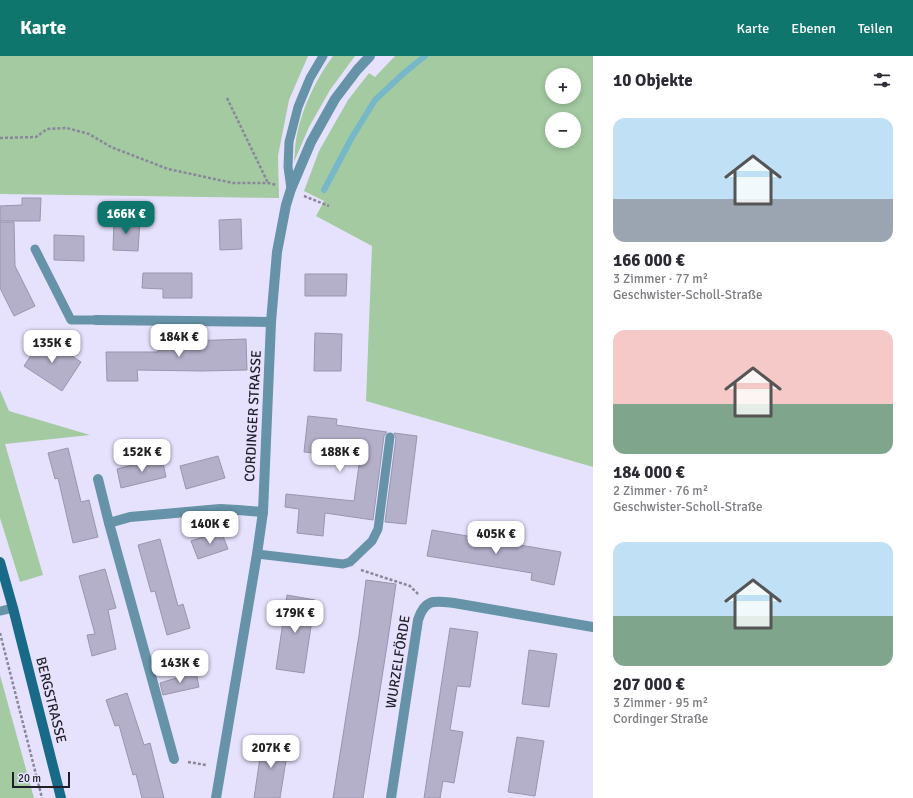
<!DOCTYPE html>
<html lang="de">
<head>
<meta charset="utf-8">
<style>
	:root { --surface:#fff; --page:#f2f2f3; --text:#2b2b33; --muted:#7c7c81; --accent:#0f766e }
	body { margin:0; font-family:Signika,sans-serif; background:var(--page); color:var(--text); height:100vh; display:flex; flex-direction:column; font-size:15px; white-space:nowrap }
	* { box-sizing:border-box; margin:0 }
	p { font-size:13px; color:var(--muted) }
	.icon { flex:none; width:22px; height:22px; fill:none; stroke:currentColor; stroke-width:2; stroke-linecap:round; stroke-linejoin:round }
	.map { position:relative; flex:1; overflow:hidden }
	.drawer { display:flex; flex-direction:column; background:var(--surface); width:320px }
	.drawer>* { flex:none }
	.controls { position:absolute; left:545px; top:12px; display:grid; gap:8px }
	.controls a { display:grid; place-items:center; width:36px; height:36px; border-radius:50%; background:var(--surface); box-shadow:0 2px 6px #0003; font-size:20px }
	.scale { position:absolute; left:12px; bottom:10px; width:58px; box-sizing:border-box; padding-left:4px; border:2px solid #201e28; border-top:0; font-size:11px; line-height:14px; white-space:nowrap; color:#201e28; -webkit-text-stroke:3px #e6e2fd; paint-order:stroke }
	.price { position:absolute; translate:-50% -34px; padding:0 9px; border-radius:8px; background:#fff; color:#222; font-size:13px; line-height:26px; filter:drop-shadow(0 1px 2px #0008) }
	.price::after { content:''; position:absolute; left:50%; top:24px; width:12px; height:9px; margin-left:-6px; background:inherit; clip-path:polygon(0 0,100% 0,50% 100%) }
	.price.selected { background:var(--accent); color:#fff }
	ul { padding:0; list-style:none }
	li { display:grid; align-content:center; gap:8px; height:212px; padding:0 20px }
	li span { display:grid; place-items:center; height:124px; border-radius:12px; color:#555 }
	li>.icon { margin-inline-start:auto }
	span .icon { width:72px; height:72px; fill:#fffc; stroke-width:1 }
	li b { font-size:17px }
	h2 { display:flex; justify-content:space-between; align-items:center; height:48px; padding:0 20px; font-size:17px }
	header { display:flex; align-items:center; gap:24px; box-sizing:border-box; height:56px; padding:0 20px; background:var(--accent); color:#fff }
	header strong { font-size:19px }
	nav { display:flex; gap:22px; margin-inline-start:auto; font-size:14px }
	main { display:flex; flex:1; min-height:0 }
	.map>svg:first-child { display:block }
</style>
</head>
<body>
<header>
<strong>Karte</strong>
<nav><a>Karte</a><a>Ebenen</a><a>Teilen</a></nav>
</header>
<main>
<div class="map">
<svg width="593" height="742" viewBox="0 0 593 742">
	<rect width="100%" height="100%" fill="#e6e2fd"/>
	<!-- green -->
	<g fill="#a4caa2" fill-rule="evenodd">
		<polygon points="0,0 308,0 289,44 278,100 279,142 0,138"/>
		<path d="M 333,0 L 355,0 L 330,34 L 309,71 L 294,106 C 295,96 295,87 297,78 C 303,50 316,23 333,0 Z"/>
		<path d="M 395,0 L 593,0 L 593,411 L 366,345 L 372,190 L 316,160 L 324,145 L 304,135 L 319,95 L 332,72 L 348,44 L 369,17 L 375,21 ZM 552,19 L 574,19 L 574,41 L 552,41 ZM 552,63 L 574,63 L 574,85 L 552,85 Z"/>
		<polygon points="0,334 9,355 90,379 5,388 43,519 20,526 0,462"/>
		<polygon points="0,619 34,742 0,742"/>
	</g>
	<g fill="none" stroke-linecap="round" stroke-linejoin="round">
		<!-- stream -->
		<polyline stroke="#77b8c8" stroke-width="6" points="324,134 351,83 375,44 404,17 425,0"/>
	</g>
	<!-- building -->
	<g fill="#b4b0ca" stroke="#9895ae">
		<polygon points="22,142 41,142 40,165 0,165 0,150 22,149"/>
		<polygon points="114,163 140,164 138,195 113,194"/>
		<polygon points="241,163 242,193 220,194 219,164"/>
		<polygon points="0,166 14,166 15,210 35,250 14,260 0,232"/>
		<polygon points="54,179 84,180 84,205 54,204"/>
		<polygon points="143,217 192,217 192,242 163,242 163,233 142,232"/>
		<polygon points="305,218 347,218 346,240 305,240"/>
		<polygon points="315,277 342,278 341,315 314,315"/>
		<polygon points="158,279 188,279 188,285 246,283 247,314 202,315 137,314 138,325 107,325 106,296 158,296"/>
		<polygon points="43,281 81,306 62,335 24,310"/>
		<polygon points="308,360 337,363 336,369 387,376 384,380 373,464 325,457 323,480 297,477 299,453 285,451 286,438 354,445 360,402 304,396"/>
		<polygon points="394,377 417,380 406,468 385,466 396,382"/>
		<polygon points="68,392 81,446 89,444 98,481 73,487 58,422 55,423 48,397"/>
		<polygon points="218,400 225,422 186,433 180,410"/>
		<polygon points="162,402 166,421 121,432 117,413"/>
		<polygon points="432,474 561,496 554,529 531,524 532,517 427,500"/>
		<polygon points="221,475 228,493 198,503 191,485"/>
		<polygon points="160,483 178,550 183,548 190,572 167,579 155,535 151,536 138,489"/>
		<polygon points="105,513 116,552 108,554 116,593 92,600 87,579 95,578 79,520"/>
		<polygon points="366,524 396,528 388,583 363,742 333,742 359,579"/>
		<polygon points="287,539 315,544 304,617 276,613"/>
		<polygon points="450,572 478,576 470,631 457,630 450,674 463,676 454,727 443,725 440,742 424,742"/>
		<polygon points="529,594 557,598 549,651 522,648"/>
		<polygon points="196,616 199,631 163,639 160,627"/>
		<polygon points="127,637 144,689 150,687 164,742 142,742 136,718 133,719 119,669 115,670 106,644"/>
		<polygon points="517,681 544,685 535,740 508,736"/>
		<polygon points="263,682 289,686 280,742 254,742"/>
	</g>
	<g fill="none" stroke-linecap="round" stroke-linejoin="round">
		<!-- path -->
		<g stroke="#8a879a" stroke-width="2.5" stroke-dasharray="3 2" stroke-linecap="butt">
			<polyline points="227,42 268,127"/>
			<polyline points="0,82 36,81 47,73 67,72 89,78 111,91 168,113 233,127 268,127 277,129"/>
			<polyline points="304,140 329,150"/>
			<polyline points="361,514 410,530 418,538"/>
			<polyline points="0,577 42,742"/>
			<polyline points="188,706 206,709"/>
		</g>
		<!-- service -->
		<g stroke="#6693a8" stroke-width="9">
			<polyline points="291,133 288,111 289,86 298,51 310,22 323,0"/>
			<polyline points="35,193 71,264 96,264"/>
			<polyline points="257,498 343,508 350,506 372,485 378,473 390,381"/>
			<polyline points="0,555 13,552"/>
		</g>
		<!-- minor -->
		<g stroke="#6693a8" stroke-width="10">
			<polyline points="96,264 271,266"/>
			<polyline points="98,423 109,467 174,703"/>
			<polyline points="109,467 130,461 220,453 238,454 263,456"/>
			<polyline points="216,742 257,498 263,456 271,266 277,196 286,149 291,133 311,86 335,43 357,14 370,0"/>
			<path d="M 391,742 L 418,564 C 425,542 435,545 454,547 L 593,571"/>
		</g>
		<!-- secondary -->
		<polyline stroke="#196988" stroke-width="10" points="0,506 13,552 61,742"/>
	</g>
	<g text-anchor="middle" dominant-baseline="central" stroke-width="3" stroke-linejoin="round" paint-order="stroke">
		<!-- street labels -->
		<g font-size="14" fill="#201e28" stroke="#e6e2fd">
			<text transform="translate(253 360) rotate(-87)">CORDINGER STRASSE</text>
			<text transform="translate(398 606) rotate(-81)">WURZELFÖRDE</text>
			<text transform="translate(51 644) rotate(76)">BERGSTRASSE</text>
		</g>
	</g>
</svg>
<div class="controls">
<a>+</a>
<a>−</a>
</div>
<div class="scale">20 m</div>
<b class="price selected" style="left:126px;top:179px">166K €</b>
<b class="price" style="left:179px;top:302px">184K €</b>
<b class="price" style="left:52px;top:308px">135K €</b>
<b class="price" style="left:142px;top:417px">152K €</b>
<b class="price" style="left:340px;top:417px">188K €</b>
<b class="price" style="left:210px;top:489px">140K €</b>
<b class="price" style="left:496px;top:499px">405K €</b>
<b class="price" style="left:295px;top:578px">179K €</b>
<b class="price" style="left:180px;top:628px">143K €</b>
<b class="price" style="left:271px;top:713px">207K €</b>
</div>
<section class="drawer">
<h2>10 Objekte<svg class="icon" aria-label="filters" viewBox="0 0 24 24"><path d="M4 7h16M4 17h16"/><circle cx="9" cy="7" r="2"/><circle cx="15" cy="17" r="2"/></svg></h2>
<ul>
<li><span style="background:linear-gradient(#bfe0f5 65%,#9aa5b1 0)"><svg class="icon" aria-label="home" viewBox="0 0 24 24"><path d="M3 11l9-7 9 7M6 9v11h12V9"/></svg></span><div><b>166 000 €</b><p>3 Zimmer · 77 m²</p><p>Geschwister-Scholl-Straße</p></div></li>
<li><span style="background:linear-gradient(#f6c9c9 60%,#7fa58c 0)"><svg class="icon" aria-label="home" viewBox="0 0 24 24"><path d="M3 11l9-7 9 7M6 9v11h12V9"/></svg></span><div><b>184 000 €</b><p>2 Zimmer · 76 m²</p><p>Geschwister-Scholl-Straße</p></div></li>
<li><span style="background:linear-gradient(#bfe0f5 60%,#7fa58c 0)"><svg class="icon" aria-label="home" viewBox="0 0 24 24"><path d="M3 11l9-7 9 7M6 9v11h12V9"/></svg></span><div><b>207 000 €</b><p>3 Zimmer · 95 m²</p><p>Cordinger Straße</p></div></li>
</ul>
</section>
</main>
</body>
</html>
